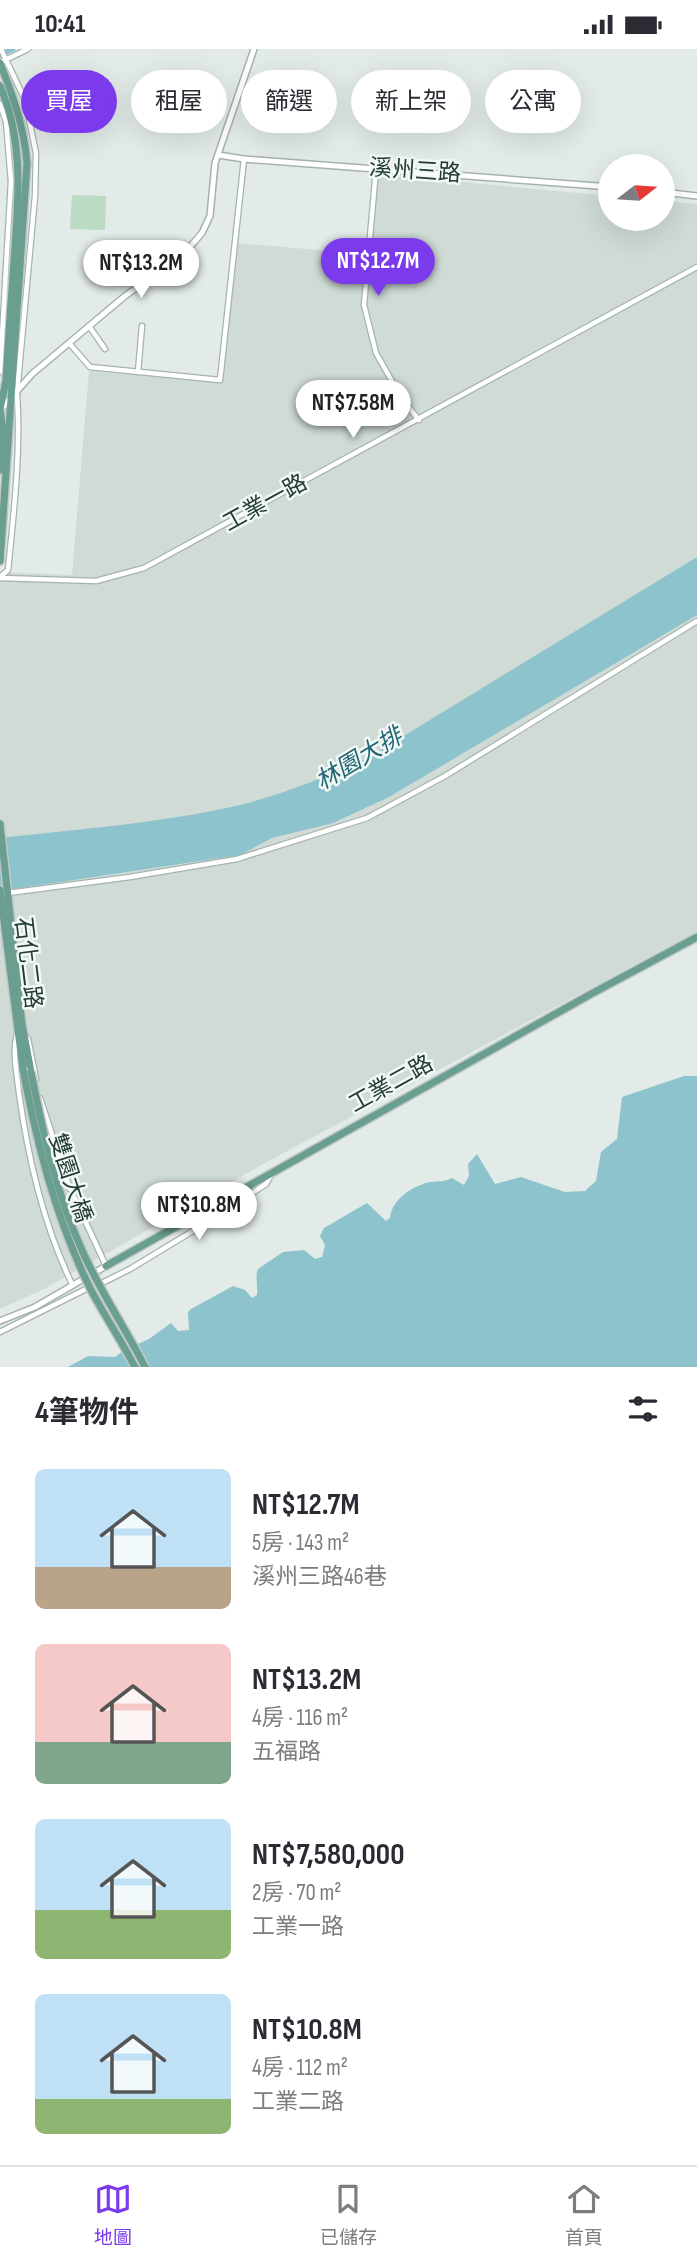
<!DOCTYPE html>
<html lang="zh-TW">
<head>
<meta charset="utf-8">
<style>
	:root { --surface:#fff; --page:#f2f2f3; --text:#2b2b33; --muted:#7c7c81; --line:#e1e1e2; --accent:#7c3aed }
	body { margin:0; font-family:"Sofia Sans Condensed","Noto Sans TC",sans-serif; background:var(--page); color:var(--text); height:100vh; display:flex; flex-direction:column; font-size:26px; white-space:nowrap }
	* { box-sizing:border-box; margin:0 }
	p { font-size:23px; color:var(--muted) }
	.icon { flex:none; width:38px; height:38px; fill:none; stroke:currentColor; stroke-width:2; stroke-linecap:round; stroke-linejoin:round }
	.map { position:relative; height:1318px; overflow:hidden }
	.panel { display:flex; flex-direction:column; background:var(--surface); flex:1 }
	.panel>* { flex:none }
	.banner { position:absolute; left:21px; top:21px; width:656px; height:63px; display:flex; gap:14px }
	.needle { width:46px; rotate:73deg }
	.fabs { position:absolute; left:598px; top:105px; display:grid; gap:14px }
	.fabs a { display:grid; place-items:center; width:77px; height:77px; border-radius:50%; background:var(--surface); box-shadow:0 7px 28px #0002; font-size:35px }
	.price { position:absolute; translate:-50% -60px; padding:0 16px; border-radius:24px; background:#fff; color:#222; font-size:23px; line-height:46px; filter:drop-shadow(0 2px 4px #0008) }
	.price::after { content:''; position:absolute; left:50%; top:42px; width:21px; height:16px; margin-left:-10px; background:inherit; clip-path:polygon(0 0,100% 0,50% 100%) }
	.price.on { background:var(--accent); color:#fff }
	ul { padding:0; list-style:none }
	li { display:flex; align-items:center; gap:21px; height:175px; padding:0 35px }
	li span { display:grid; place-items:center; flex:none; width:196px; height:140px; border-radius:10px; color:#555 }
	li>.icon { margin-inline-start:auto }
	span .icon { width:84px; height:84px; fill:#fffc; stroke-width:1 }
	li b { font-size:30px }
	h2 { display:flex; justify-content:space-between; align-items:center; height:84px; padding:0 35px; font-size:30px }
	.chip { padding:0 24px; border-radius:32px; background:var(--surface); box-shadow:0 7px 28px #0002; font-size:24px; line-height:63px }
	.chip.on { background:var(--accent); color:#fff }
	.status { display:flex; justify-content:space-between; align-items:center; height:49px; padding:0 35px; background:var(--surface); direction:ltr }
	.status svg { height:19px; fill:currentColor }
	.dock { display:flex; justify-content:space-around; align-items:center; height:98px; border-top:2px solid var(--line); background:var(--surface); font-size:19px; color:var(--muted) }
	.dock a { display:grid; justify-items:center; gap:4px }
	.dock .on { color:var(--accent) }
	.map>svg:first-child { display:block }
</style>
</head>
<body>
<div class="status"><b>10:41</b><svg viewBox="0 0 49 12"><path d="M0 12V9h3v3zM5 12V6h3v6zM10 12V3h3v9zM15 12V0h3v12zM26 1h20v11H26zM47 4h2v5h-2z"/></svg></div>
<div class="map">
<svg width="697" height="1318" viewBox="0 0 697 1318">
	<rect width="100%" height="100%" fill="#e2ebe7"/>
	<!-- built -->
	<polygon fill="#d0dbd6" points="374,125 611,147 611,170 663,170 663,152 697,155 697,882 265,1114 44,1240 0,1260 0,523 72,526 89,322 222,334 236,194 366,205"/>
	<!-- green -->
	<polygon fill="#bcdbc5" points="72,146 106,147 105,181 70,180"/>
	<!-- water -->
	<g fill="#8dc3cd">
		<path d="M 697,508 L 697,566 L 389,748 L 333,774 L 272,789 L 240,806 L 0,842 L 0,789 C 80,780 162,774 240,756 C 284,745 325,728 366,710 Z"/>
		<path d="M 684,1027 L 697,1027 L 697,1318 L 68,1318 L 88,1307 L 115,1308 L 123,1302 L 149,1290 L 171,1274 L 178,1282 L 189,1281 L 188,1263 L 191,1260 L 233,1237 L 245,1241 L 252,1249 L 257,1246 C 258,1237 255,1227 258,1220 L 283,1203 L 304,1201 L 315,1210 L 322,1208 L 325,1196 L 320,1187 L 324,1179 L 367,1154 L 386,1172 L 390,1169 C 392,1150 412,1137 430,1133 C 439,1132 444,1133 452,1129 L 464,1136 L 469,1127 L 468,1115 L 477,1105 L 495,1135 L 521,1128 L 565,1143 L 585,1142 L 596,1132 L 601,1103 L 617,1090 L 622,1048 Z"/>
	</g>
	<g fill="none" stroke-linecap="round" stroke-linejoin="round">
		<!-- canal -->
		<polyline stroke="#8dc3cd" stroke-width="5" points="0,6 13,0"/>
		<defs>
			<g id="minor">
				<polyline points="3,12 28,0"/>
				<polyline points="0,55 6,73 11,132 0,323"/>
				<polyline points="376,120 364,256 376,304 402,350 419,371"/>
				<polyline points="89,277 105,300"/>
				<polyline points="69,294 90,318 220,331 244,110"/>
				<polyline points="138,323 142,277"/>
				<path d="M 0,528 L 8,521 C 14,462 21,402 17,344 L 35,147 L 36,104 L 25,51 L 1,0"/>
				<polyline points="0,529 96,532 144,519 697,218"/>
				<polyline points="8,844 130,828 237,810 367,769 445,727 697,572"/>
				<path d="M 17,985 C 12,1004 17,1025 19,1044 C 28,1110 43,1175 72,1235"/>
				<polyline points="28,990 36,1030"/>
				<polyline points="40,1049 69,1137 106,1217"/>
				<polyline points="100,1235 130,1220 216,1168 266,1135 271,1126"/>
				<polyline points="0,1283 90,1238"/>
			</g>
			<g id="tertiary">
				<polyline points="218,106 244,110 611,138"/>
				<polyline points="663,143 697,147"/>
				<polyline points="0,361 32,325 125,247 183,206 202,184 210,167 215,114 254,0"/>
				<polyline points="0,1272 35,1258 106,1217"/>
			</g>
			<g id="primary">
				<path d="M 0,14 C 13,47 24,78 27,114 L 0,512"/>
				<path d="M 0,37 C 25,94 18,153 14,213 C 11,253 8,293 6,332 L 0,360"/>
				<polyline points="0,361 3,381 0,421"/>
				<polyline points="0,775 22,975 31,1023"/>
				<polyline points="0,841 23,1020"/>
				<polyline points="106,1217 591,945 697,888"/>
			</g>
		</defs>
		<!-- minor casing -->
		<use href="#minor" stroke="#a5b3ae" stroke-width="7"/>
		<!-- tertiary casing -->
		<use href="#tertiary" stroke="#a5b3ae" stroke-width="8"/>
		<!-- primary casing -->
		<use href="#primary" stroke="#c1c8c6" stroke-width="10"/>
		<!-- minor -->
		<use href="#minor" stroke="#fff" stroke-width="4.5"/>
		<!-- tertiary -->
		<use href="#tertiary" stroke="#fff" stroke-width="5"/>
		<!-- primary -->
		<use href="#primary" stroke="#699e91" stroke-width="7"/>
		<defs>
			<g id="primary-bridge">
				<path d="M 23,1020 C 37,1095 56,1170 90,1239 C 104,1266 121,1291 135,1318"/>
				<path d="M 31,1023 C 43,1084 56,1143 81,1199 C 99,1241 125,1278 145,1318"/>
			</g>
		</defs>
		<!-- primary-bridge casing -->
		<use href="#primary-bridge" stroke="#c1c8c6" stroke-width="10" stroke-linecap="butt"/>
		<!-- primary-bridge -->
		<use href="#primary-bridge" stroke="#699e91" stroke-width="7"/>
	</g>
	<g text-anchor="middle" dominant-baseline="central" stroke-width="5" stroke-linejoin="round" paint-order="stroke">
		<!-- street labels -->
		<g font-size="23" fill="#233b35" stroke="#f2f8f5">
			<text transform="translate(415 122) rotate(4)">溪州三路</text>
			<text transform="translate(265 454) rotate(-29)">工業一路</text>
			<text transform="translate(28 914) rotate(83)">石化二路</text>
			<text transform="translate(391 1035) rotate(-29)">工業二路</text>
			<text transform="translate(70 1129) rotate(72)">雙園大橋</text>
		</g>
		<!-- water labels -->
		<g font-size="24" font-style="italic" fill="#206674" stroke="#f2f8f5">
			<text transform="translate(359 710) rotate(-31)">林園大排</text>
		</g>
	</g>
</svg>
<div class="fabs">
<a><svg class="needle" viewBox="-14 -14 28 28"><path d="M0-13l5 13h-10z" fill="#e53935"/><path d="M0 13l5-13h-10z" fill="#7c7c81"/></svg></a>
</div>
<b class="price on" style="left:378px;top:249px">NT$12.7M</b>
<b class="price" style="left:141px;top:251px">NT$13.2M</b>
<b class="price" style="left:353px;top:391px">NT$7.58M</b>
<b class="price" style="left:199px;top:1193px">NT$10.8M</b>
<div class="banner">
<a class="chip on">買屋</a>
<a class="chip">租屋</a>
<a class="chip">篩選</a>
<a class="chip">新上架</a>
<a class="chip">公寓</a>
</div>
</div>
<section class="panel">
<h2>4筆物件<svg class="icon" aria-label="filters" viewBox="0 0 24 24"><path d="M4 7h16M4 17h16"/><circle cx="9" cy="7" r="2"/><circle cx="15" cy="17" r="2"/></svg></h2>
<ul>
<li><span style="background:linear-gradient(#bfe0f5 70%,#b9a48a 0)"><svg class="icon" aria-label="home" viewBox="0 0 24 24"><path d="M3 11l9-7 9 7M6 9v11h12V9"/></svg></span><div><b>NT$12.7M</b><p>5房 · 143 m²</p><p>溪州三路46巷</p></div></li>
<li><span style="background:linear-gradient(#f6c9c9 70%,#7fa58c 0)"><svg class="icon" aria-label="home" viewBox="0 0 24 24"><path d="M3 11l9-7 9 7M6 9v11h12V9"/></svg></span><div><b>NT$13.2M</b><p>4房 · 116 m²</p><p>五福路</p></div></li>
<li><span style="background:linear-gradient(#bfe0f5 65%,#8fb573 0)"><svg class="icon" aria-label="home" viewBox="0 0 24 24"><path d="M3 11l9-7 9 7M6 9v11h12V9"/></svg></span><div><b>NT$7,580,000</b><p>2房 · 70 m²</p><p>工業一路</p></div></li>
<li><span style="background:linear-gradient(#bfe0f5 75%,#8fb573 0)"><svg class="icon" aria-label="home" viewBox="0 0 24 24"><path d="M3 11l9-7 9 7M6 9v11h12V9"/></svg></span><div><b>NT$10.8M</b><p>4房 · 112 m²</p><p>工業二路</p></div></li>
</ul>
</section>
<nav class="dock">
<a class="on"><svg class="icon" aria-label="map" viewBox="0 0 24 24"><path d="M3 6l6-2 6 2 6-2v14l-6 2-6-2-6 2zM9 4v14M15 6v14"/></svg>地圖</a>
<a><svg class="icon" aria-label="saved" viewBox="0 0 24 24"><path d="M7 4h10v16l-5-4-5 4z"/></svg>已儲存</a>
<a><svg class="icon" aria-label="home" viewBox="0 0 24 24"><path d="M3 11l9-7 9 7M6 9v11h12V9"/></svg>首頁</a>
</nav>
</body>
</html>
